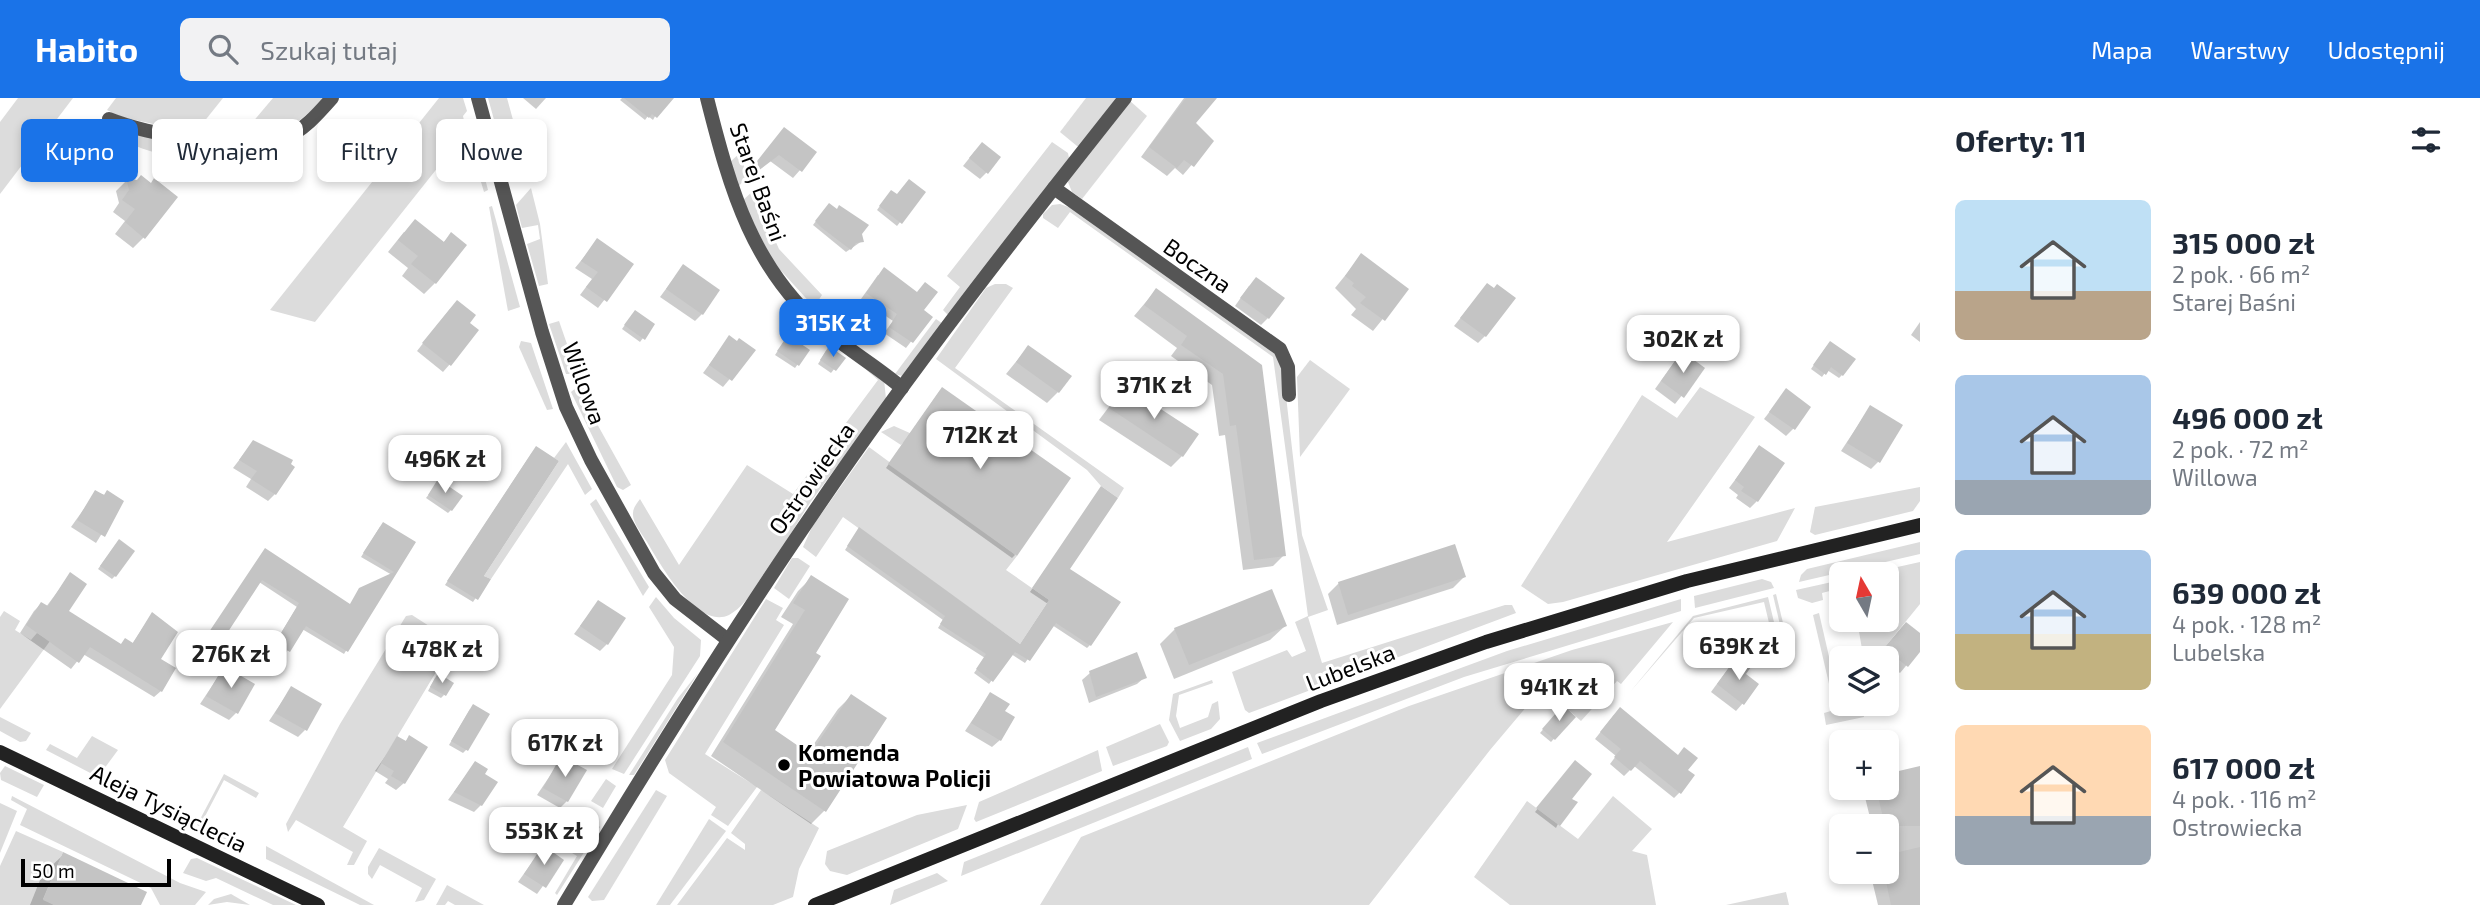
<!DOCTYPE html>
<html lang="pl">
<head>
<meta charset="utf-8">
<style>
	:root { --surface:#fff; --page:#f2f2f3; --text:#1f2937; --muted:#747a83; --accent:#1a73e8 }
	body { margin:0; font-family:"Exo 2",sans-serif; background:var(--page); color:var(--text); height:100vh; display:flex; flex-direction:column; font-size:26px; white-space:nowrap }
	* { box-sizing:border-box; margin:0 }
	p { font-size:23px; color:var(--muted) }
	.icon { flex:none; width:38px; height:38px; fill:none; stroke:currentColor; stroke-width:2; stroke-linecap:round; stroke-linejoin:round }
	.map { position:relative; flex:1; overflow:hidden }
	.details { display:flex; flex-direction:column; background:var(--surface); width:560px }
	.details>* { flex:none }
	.top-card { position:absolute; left:21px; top:21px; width:665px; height:63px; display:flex; gap:14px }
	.needle { width:46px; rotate:351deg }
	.buttons { position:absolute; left:1829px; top:464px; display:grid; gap:14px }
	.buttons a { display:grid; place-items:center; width:70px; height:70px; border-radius:10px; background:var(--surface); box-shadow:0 4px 10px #0003; font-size:35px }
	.scale { position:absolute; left:21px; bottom:18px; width:150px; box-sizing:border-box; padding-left:7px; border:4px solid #000; border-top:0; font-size:19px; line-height:24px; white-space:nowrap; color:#000; -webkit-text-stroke:5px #fff; paint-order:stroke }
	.price { position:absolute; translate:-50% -60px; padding:0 16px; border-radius:14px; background:#fff; color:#222; font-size:23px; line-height:46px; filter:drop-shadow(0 2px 4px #0008) }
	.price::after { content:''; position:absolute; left:50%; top:42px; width:21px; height:16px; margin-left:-10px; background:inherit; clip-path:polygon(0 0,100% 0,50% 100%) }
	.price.active { background:var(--accent); color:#fff }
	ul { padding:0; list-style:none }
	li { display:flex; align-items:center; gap:21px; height:175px; padding:0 35px }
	li span { display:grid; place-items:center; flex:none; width:196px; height:140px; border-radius:10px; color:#555 }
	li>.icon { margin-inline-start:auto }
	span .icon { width:84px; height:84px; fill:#fffc; stroke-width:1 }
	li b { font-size:30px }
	h2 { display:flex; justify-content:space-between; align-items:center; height:84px; padding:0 35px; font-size:30px }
	.tag { padding:0 24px; border-radius:10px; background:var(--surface); box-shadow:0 4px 10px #0003; font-size:24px; line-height:63px }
	.tag.active { background:var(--accent); color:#fff }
	header { display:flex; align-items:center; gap:42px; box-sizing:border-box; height:98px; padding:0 35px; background:var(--accent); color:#fff }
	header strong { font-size:33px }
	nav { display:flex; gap:38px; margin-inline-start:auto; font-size:24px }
	.search { width:490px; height:63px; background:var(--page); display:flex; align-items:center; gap:18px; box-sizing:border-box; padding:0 24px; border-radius:10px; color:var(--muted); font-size:26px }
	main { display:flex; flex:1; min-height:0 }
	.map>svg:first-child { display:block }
</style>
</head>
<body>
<header>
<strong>Habito</strong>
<div class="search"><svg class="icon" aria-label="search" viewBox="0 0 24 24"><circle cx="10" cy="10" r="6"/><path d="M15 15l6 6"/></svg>Szukaj tutaj</div>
<nav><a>Mapa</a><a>Warstwy</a><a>Udostępnij</a></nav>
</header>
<main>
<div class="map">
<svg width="1920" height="807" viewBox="0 0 1920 807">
	<rect width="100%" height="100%" fill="#fff"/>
	<!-- green -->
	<g fill="#dcdcdc">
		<polygon points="18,0 73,0 0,96 0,24"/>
		<polygon points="116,0 223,0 195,35 121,19 107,12"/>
		<path d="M 273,0 L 324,0 C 303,22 282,39 250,38 L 252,25 Z"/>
		<polygon points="439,0 463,0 467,13 463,18 466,32 471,27 488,92 484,94 466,34 315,224 270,212"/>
		<polygon points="488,0 507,0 523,58 517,62 520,74 509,76"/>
		<polygon points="1086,0 1118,0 1081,48 1077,48 1060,34"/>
		<polygon points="1130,3 1147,18 1082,101 1072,94 1068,84 1070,79"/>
		<path d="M 134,35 L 196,46 L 200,59 C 174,61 150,55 127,44 Z"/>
		<polygon points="1052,44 1068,55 1069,60 949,218 943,212 960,189 947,178"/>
		<polygon points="740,55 747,79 738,89 730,64"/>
		<polygon points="531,90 540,126 548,186 539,188 527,146 540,141 538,127 522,130 516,107"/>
		<polygon points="753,93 779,151 822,197 814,209 774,165 742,103"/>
		<polygon points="1060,106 1071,110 1273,252 1283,272 1302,437 1328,512 1308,519 1322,565 1505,507 1512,507 1516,515 1249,615 1245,612 1232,574 1287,552 1292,559 1306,553 1295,524 1308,518 1273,259 1070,114 1058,130 1043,120 1043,116 1052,107"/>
		<polygon points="492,108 520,209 508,213 489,109"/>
		<polygon points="995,186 1006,186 1013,190 955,270 1124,390 1118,400 1101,388 1087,372 936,261 986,190"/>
		<polygon points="837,206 848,216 836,233 828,225"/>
		<polygon points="936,221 943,226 902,278 895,276"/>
		<polygon points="559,223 576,272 569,276 566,276 549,226"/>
		<polygon points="521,243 531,245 553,311 547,312 519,249"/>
		<path d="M 848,256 L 884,281 L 886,301 C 862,336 835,370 810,405 C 792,431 754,505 729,517 C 697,532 660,466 647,444 C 642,436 632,424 633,415 C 633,410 637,405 640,401 L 679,467 L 747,367 L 793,396 L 878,282 Z"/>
		<polygon points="1310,262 1350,291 1300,359 1297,279"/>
		<polygon points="582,285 596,324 631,387 623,392 617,389 571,294"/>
		<polygon points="1700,289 1755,319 1667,444 1795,410 1777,443 1563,504 1548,506 1521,488 1642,297 1677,320"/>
		<polygon points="894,328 912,336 901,347 881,334"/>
		<polygon points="566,344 592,391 585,397 568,366 491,481 484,478 559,363 554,360"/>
		<polygon points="869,349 1017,458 1006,472 1049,502 1020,546 843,419 816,459 803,449 812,429"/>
		<polygon points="1920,389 1920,403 1913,413 1815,437 1810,434 1815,409"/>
		<polygon points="596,401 649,489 643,498 590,406"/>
		<polygon points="1920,444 1920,456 1799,484 1801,477 1807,471"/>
		<polygon points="792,460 798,460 810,468 789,501 774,490"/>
		<polygon points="1920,464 1920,506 1876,560 1859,560 1862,551 1857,522 1886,522 1886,476 1866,476"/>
		<polygon points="1762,481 1771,484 1774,490 1695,510 1694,498"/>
		<polygon points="1841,482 1841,490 1822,495 1823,502 1812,505 1798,500 1796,492"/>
		<polygon points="1776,496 1791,558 1788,561 1773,497"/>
		<polygon points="656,499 674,520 701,542 700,558 624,676 612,671 672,577 674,549 649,509"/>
		<polygon points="1768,499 1784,566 1780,571 1764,504 1694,520 1630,594 1693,518"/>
		<polygon points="766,501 783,510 776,522 784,527 705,656 757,689 728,728 711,717 716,709 669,675 665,662"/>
		<polygon points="1681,501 1681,513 1464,579 1262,656 1257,645 1507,553"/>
		<polygon points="4,513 20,523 15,532 31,542 37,535 50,543 0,611 0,519"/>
		<polygon points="1819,515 1836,589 1830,590 1813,517"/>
		<polygon points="412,517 454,544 343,729 367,743 354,767 347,767 353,754 296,722 288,734 286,726 340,626 406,518"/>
		<polygon points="1673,524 1621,586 1617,583 1581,623 1543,589 1490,652 1369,807 1040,807 1081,739 1409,608 1572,552"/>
		<polygon points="698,575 634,677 629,677 678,600"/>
		<polygon points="1212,582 1213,585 1179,597 1176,618 1180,630 1208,619 1212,606 1218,603 1220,621 1211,631 1180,643 1169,622 1173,596"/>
		<polygon points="1855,606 1862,606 1864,619 1826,627 1824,615"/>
		<polygon points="0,619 31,635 26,643 20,644 0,633"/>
		<polygon points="1160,626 1169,644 1167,648 1113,668 1106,649"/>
		<polygon points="92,638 118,652 98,679 46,652 50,646 77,660"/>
		<polygon points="1248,649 1252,661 961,778 964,764"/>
		<polygon points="1098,652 1102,673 976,724 974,721 979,704"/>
		<polygon points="5,668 44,687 37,699 1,682 0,675"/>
		<polygon points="224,676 259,695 256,700 224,682 202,724 230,739 225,741 197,727"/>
		<polygon points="606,681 616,688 603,710 591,703"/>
		<polygon points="656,692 667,698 604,802 592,803 588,799"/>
		<polygon points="761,692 819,730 799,771 793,799 773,807 677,807 727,740 745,752 745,746 731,735"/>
		<polygon points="12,698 180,785 206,794 195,807 160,807 151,790 20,727 27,711 11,702"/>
		<polygon points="1613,698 1652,731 1632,753 1647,757 1656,807 1510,807 1474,779 1527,703 1578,741"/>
		<polygon points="0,705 17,713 0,755"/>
		<polygon points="967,707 958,731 847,777 830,773 825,766 827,753 917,717"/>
		<polygon points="584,714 600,729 557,797 555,795 577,758 562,749"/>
		<polygon points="709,721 726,733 670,807 656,807"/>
		<polygon points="16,733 63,754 43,801 54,807 0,807 0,768"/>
		<polygon points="266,748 374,807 360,807 266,761"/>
		<polygon points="379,750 436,781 424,802 415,804 422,790 380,767 372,781 368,776 368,769"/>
		<polygon points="197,760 296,807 273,807 216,780 206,783 183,775 191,761"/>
		<polygon points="937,775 948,783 890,807 894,792"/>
		<polygon points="447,787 484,807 455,807 448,803 445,807 436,807"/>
		<polygon points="1786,794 1789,807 1726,807"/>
		<polygon points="231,796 250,807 227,804 208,807 214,801"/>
	</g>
	<!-- shadow -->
	<g fill="#0003">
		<polygon points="523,0 546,0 536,11"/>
		<polygon points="622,0 665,0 653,22 648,18 645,22 620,2"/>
		<polygon points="1184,0 1215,0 1193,25 1212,43 1183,77 1175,70 1167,78 1141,59"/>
		<polygon points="784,31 815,55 793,80 770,63 746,82"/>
		<polygon points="975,53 987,74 980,81 963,68"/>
		<polygon points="127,82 144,139 133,150 115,136 125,123 113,114 119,105 116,93"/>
		<polygon points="923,95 897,128 877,112 888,97"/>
		<polygon points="826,110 861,135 862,143 846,154 813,127"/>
		<polygon points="404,134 443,145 451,136 435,185 424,196 402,178 408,170 388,154"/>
		<polygon points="598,142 632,166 598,210 580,197 592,181 575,170"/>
		<polygon points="1361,158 1407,191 1373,233 1351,217 1356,211 1335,190"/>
		<polygon points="683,168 702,216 695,223 660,199"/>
		<polygon points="878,177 930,219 906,250 884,235 893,223 861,201"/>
		<polygon points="1487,187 1485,238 1478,245 1454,228"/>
		<polygon points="1249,188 1268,220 1261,227 1235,208"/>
		<polygon points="1156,192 1260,268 1284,457 1273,468 1243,472 1225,337 1219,338 1212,287 1171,258 1177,250 1134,218"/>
		<polygon points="450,211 450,266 443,274 417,253"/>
		<polygon points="632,217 653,227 640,244 622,231"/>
		<polygon points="1920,224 1920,244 1911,237"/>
		<polygon points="729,240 754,252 723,289 703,275"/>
		<polygon points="785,242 808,252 795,270 775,257"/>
		<polygon points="1827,248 1842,277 1839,280 1827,272 1822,279 1811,271"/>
		<polygon points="1028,249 1058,294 1047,305 1006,276"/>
		<polygon points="826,253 843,260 831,275 818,266"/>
		<polygon points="1675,263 1703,271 1675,306 1655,291"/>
		<polygon points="1124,289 1182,358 1171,369 1099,322"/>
		<polygon points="1786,292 1794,330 1786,338 1764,321"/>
		<polygon points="939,294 1015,457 1012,460 886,370"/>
		<polygon points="1870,309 1878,364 1871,371 1841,353"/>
		<polygon points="253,344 291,363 275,396 268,403 246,389 251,381 233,370"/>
		<polygon points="1759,350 1757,403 1750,410 1736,400 1738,397 1729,390"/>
		<polygon points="533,353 481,479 488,482 473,504 445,487"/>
		<polygon points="436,387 451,412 448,415 426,400"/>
		<polygon points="96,394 122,403 96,445 71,429"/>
		<polygon points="1098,394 1068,472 1090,547 1087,550 1052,527 1025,565 1011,556 989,586 974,575 985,560 938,530 943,522 845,452 856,435 1020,548 1048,506 1030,494"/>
		<polygon points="380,429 413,444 344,556 302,531 285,556 273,548 297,509 259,484 218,545 215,548 205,541 262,456 349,508 392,477 361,459"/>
		<polygon points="116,446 115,478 112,481 98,471"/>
		<polygon points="70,477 66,514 120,548 132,546 152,516 161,593 154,599 83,556 71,571 20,535 34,513 41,506 46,509"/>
		<polygon points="1464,479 1453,490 1337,527 1328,496 1339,485"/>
		<polygon points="811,480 814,555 772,633 807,656 838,611 851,598 825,712 811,726 711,658 793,526 781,519 798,493"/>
		<polygon points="598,504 607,546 600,553 574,536"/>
		<polygon points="1285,528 1270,542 1174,581 1160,546 1175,531"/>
		<polygon points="1899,533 1920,537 1920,551 1900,575 1886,564 1886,560 1879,558"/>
		<polygon points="1730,568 1743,576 1743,605 1736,613 1711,594"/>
		<polygon points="224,570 236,615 229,622 200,606"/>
		<polygon points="1090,575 1145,579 1137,586 1089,605 1082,582"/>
		<polygon points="435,580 444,597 441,600 428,593"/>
		<polygon points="291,590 305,632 298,639 269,623"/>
		<polygon points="990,596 1003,614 1000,642 992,649 965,633"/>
		<polygon points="1563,609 1574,619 1551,644 1540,635"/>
		<polygon points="470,611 466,652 463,655 449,647"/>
		<polygon points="1614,617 1686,672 1680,694 1674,700 1634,668 1624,678 1610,666 1616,658 1595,641"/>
		<polygon points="409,639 404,685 396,692 385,685 388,681 375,673 398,640 404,645"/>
		<polygon points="562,660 567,703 560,710 537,697"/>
		<polygon points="475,665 483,677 481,707 474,714 448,702"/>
		<polygon points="1572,668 1570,701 1556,730 1535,714"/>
		<polygon points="1920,670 1920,807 1878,807 1870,774 1886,774 1886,728 1872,728 1863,691 1886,690"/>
		<polygon points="543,749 562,762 537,796 518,784"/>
		<polygon points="63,757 140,807 30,807 42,777"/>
	</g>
	<!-- building -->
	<g fill="#c4c4c4">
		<polygon points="624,0 674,0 657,20 652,16 649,20"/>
		<polygon points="1186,0 1217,0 1196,25 1214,43 1194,69 1184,62 1177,70 1149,49"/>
		<polygon points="784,29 817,54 802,74 779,57 754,76 750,72"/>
		<polygon points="982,44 1001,59 988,76 969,60"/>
		<polygon points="141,77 151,85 154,80 178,99 145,141 125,124 135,111 122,102 129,92 126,80 137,82"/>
		<polygon points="909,81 926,94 902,126 879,108 891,92 897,96"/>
		<polygon points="829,105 837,111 839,107 869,127 862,136 864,144 856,145 851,152 822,130 815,123"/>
		<polygon points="415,121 444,144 451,134 467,147 436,186 411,166 418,158 398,142"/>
		<polygon points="597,140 634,166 607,204 586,189 598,174 581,163"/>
		<polygon points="1361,155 1409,191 1385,223 1360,205 1366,199 1352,188 1354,185 1345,178"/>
		<polygon points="683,166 720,192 703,217 666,191"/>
		<polygon points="884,169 917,194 925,184 938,194 924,212 933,219 913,245 889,229 897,216 866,195"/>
		<polygon points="1256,179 1285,200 1269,221 1240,200"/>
		<polygon points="1487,185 1494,190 1497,186 1516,200 1486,239 1460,220"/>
		<polygon points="1156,190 1262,267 1286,458 1254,462 1236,327 1230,328 1223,276 1181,247 1187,238 1144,207"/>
		<polygon points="457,202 476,217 470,225 479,232 451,268 422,245"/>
		<polygon points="635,212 655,226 645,242 624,227"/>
		<polygon points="729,237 737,243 739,240 756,252 732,283 709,267"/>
		<polygon points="788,237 810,252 799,268 777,253"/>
		<polygon points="1830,243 1856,261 1843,278 1831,269 1826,277 1813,267"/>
		<polygon points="1028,247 1072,278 1059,295 1016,264"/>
		<polygon points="829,248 846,260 836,273 820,262"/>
		<polygon points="1682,253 1705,270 1684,300 1661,283"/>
		<polygon points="1124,287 1199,336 1183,359 1109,310"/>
		<polygon points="942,289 1071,380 1017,458 888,366"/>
		<polygon points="1786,290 1811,309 1795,332 1769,314"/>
		<polygon points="1870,307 1903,327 1880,365 1847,345"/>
		<polygon points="253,342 293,362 291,366 295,369 276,397 251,381 257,373 239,362"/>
		<polygon points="1759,347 1785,365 1758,404 1741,393 1744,389 1735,382"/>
		<polygon points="536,348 559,363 484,478 491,481 478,502 447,483"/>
		<polygon points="438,381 463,398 452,413 428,397"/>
		<polygon points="1101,388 1118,400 1070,471 1121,504 1091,548 1056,525 1030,563 1015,554 993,584 976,571 986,556 940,526 945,518 847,448 859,429 1020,546 1049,502 1032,490"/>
		<polygon points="95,392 104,397 107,392 124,403 105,439 77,422"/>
		<polygon points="383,424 416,444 348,554 306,528 290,554 275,545 299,505 262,482 220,546 207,537 265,450 350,506 359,490 394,474 363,455"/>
		<polygon points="119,441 135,453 116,479 100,468"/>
		<polygon points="1455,446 1466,479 1348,517 1338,484"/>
		<polygon points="70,474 87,486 69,513 121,546 125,540 133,545 152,514 178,534 161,561 176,570 162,594 90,549 79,565 26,527 41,504 48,508"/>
		<polygon points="811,477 849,501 816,555 821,558 775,632 810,656 851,596 887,620 826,714 723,644 805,512 793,505"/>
		<polygon points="1272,491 1287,528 1189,567 1174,530"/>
		<polygon points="598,502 626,520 608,547 580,528"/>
		<polygon points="1906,524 1920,535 1920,554 1908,569 1884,550"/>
		<polygon points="1137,554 1147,580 1096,599 1089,573"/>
		<polygon points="1737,559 1751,569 1746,576 1759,586 1744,607 1717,586"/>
		<polygon points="224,568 255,586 238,616 206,598"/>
		<polygon points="438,575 454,585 446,598 430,589"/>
		<polygon points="291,588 322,606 307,633 275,615"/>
		<polygon points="990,594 1010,606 1005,613 1015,619 1001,643 971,625"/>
		<polygon points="473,606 490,616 468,653 451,643"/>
		<polygon points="1563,607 1576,619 1555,642 1542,631"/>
		<polygon points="1620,609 1678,657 1684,649 1698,660 1688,672 1695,677 1681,696 1640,663 1631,673 1614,659 1621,651 1600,634"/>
		<polygon points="409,637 428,649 405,686 391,678 394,673 381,665 397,638 406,643"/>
		<polygon points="561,658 587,672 568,704 543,690"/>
		<polygon points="1575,662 1592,676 1572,701 1578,704 1560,728 1536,710"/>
		<polygon points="475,663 488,671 485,676 498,684 482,708 454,694"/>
		<polygon points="1920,668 1920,728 1885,728 1876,690 1886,690 1886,676"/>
		<polygon points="543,747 564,762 546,790 524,776"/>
		<polygon points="1920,749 1920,807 1891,807 1884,774 1886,774 1886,757"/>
		<polygon points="63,754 147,794 141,807 54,807 43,802"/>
	</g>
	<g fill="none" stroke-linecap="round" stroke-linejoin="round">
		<!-- street -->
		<g stroke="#555" stroke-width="14">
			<polyline points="478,0 542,234 566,309 591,362 654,475 675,501 728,542"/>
			<path d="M 707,0 C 730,91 753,175 830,236 C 853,255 879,270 902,290"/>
			<path d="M 109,21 C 145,36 247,56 283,41 C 303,33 318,16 332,0"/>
			<polyline points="1054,90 1280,251 1288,269 1289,297"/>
			<path d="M 564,807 C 644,674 726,542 814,414 C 911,271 1018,135 1125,0"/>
		</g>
		<!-- secondary -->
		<g stroke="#222" stroke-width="14">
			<polyline points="0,654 318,807"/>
			<polyline points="815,807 1321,603 1486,544 1687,483 1920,427"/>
		</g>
	</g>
	<!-- markers -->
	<circle fill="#000" stroke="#fff" stroke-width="2.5" cx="784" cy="667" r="7"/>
	<g text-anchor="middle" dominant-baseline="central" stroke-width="6" stroke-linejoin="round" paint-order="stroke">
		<!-- street labels -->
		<g font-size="23" fill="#000" stroke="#fff">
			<text transform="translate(759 84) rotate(70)">Starej Baśni</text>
			<text transform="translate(1198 167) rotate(35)">Boczna</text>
			<text transform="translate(585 285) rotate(70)">Willowa</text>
			<text transform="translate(811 380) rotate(-55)">Ostrowiecka</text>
			<text transform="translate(1350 569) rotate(-21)">Lubelska</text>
			<text transform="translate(169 710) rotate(26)">Aleja Tysiąclecia</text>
		</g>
		<!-- poi labels -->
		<g font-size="23" font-weight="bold" fill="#000" stroke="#fff" text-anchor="start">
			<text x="798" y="654">Komenda<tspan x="798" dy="26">Powiatowa Policji</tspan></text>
		</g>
	</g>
</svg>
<div class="buttons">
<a><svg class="needle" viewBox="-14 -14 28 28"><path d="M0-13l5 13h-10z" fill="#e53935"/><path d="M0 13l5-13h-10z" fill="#747a83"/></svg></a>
<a><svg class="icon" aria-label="layers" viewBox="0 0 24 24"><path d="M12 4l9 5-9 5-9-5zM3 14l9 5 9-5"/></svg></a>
<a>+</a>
<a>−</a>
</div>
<div class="scale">50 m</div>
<b class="price active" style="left:833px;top:261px">315K zł</b>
<b class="price" style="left:1683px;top:277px">302K zł</b>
<b class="price" style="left:1154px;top:323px">371K zł</b>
<b class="price" style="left:980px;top:373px">712K zł</b>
<b class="price" style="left:445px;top:397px">496K zł</b>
<b class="price" style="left:1739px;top:584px">639K zł</b>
<b class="price" style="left:442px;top:587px">478K zł</b>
<b class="price" style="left:231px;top:592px">276K zł</b>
<b class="price" style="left:1559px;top:625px">941K zł</b>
<b class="price" style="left:565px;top:681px">617K zł</b>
<b class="price" style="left:544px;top:769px">553K zł</b>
<div class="top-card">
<a class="tag active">Kupno</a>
<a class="tag">Wynajem</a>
<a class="tag">Filtry</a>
<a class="tag">Nowe</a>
</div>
</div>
<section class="details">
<h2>Oferty: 11<svg class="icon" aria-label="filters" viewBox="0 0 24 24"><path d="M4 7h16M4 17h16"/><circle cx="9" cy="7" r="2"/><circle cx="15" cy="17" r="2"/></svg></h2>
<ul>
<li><span style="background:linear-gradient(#bfe0f5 65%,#b9a48a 0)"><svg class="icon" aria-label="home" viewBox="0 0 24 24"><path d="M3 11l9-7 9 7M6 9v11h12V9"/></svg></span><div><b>315 000 zł</b><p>2 pok. · 66 m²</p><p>Starej Baśni</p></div></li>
<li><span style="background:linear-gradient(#a9c7e8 75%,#9aa5b1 0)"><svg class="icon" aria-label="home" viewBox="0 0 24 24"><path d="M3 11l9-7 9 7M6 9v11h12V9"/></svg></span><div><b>496 000 zł</b><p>2 pok. · 72 m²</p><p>Willowa</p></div></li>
<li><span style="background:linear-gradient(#a9c7e8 60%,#c2b280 0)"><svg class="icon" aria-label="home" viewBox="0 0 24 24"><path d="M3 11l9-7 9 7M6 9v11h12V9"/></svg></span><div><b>639 000 zł</b><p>4 pok. · 128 m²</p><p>Lubelska</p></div></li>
<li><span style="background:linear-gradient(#ffd9b3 65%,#9aa5b1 0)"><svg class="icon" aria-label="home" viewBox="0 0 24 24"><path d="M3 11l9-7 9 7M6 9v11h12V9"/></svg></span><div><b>617 000 zł</b><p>4 pok. · 116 m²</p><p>Ostrowiecka</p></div></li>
</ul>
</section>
</main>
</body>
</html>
